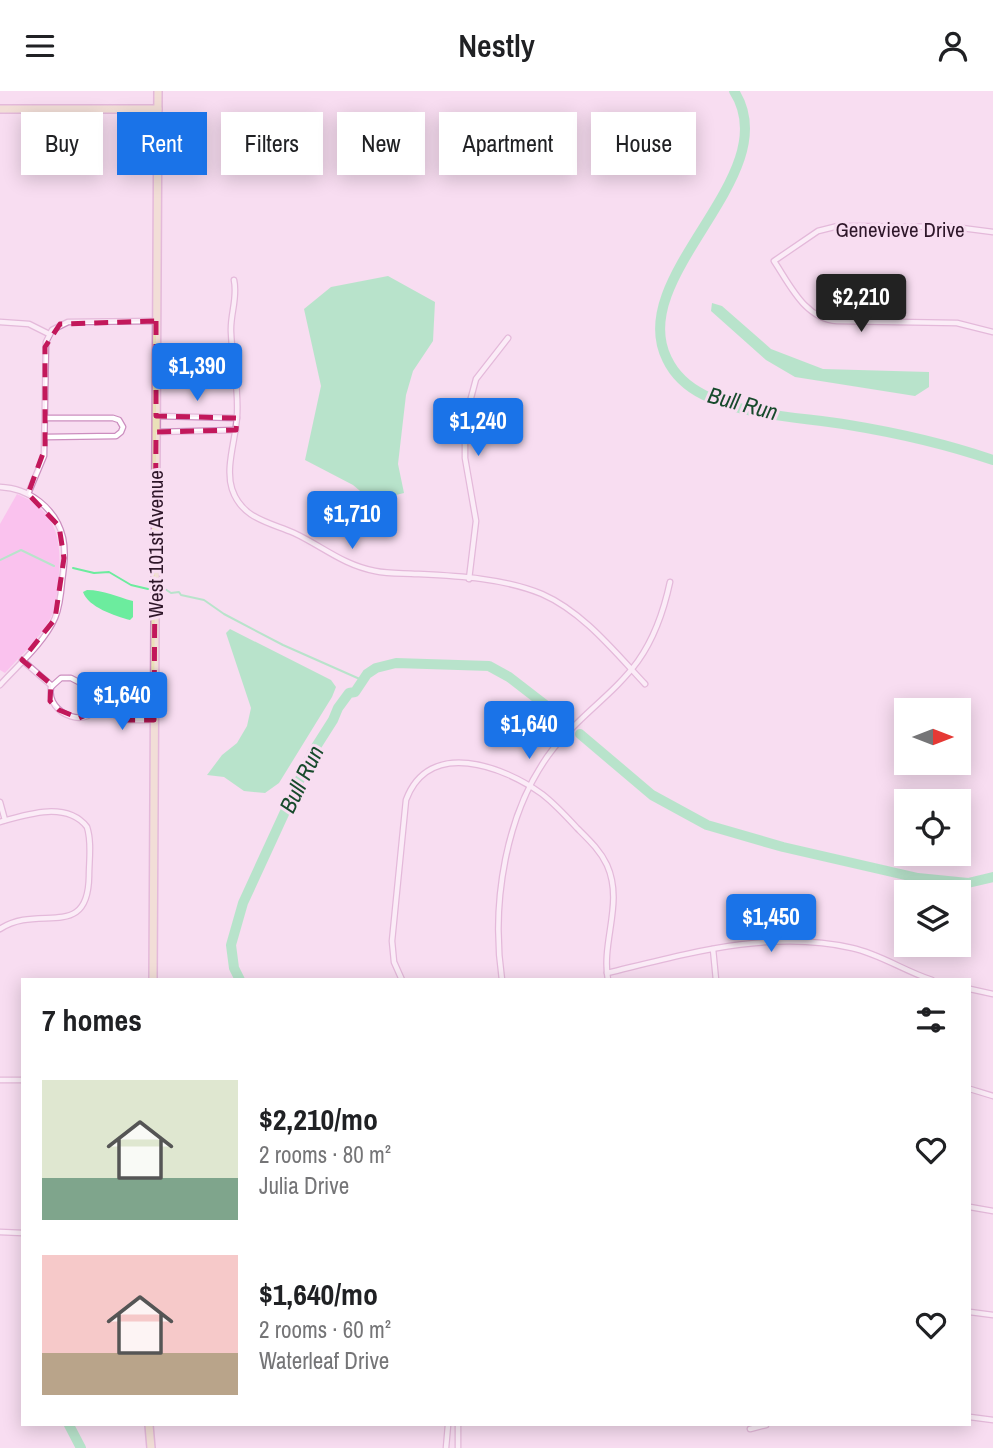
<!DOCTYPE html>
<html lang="en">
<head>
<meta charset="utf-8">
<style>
	:root { --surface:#fff; --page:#f2f2f2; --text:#202124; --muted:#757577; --accent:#1a73e8 }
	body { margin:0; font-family:"Archivo Narrow",sans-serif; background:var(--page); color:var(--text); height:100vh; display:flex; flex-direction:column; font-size:26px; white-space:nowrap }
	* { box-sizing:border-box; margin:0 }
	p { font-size:23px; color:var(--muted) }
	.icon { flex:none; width:38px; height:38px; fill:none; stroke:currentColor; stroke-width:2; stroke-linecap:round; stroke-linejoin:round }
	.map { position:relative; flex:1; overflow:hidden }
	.drawer { position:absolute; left:21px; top:887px; width:950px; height:448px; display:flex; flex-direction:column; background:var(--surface); border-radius:0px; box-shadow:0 4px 18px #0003 }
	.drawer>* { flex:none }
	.top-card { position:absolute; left:21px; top:21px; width:952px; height:63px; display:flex; gap:14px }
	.needle { width:46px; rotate:90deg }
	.buttons { position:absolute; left:894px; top:607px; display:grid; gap:14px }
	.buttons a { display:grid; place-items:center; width:77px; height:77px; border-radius:0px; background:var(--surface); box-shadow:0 4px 18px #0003; font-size:35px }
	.price { position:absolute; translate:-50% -60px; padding:0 16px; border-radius:7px; background:var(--accent); color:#fff; font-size:23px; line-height:46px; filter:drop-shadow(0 2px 4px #0008) }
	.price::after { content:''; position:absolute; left:50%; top:42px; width:21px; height:16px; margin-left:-10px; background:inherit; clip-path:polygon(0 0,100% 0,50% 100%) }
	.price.selected { background:#222; color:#fff }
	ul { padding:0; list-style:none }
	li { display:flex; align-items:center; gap:21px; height:175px; padding:0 21px }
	li span { display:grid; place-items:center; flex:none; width:196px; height:140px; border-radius:0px; color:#555 }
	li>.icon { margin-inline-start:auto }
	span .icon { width:84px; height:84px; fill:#fffc; stroke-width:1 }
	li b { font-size:30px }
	h2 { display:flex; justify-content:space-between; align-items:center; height:84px; padding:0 21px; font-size:30px }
	.pill { padding:0 24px; border-radius:0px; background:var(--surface); box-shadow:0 4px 18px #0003; font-size:24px; line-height:63px }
	.pill.selected { background:var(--accent); color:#fff }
	header { display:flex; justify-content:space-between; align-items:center; height:91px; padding:0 21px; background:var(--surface); font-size:32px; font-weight:600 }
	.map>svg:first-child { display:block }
</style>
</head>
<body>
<header><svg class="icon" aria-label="menu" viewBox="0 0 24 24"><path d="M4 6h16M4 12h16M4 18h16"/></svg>Nestly<svg class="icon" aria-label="person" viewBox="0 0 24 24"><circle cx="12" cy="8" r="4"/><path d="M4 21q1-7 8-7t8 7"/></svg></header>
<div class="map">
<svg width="993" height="1357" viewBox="0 0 993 1357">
	<rect width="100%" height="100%" fill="#f8ddf1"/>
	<!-- green -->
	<path fill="#fda2eb" d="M 17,403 C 58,419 63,452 58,492 C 57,504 56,518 50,528 C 39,549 20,565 5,582 L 0,579 L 0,433 Z"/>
	<!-- water -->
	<g fill="#6cec9e">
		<polygon points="388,185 435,211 433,250 413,280 406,304 398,373 404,402 372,410 353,394 305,369 321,295 304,218 331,196"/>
		<polygon points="712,212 722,215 771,258 823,278 929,281 929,296 915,305 795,286 766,269 711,220"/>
		<path d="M 87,499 C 104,499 117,506 133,510 L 133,526 L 130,529 C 115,525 88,516 83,501 Z"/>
		<polygon points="230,538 331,589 336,596 332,606 279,692 265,702 244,700 224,686 207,684 222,664 237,652 247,635 251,617 226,542"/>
	</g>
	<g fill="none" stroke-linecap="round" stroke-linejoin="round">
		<!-- stream -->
		<g stroke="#6cec9e" stroke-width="2">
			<polyline points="0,469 21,459 54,475"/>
			<polyline points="73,477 94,482 109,481 131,494 148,498"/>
			<polyline points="161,499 165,498 171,502 179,501 181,504 204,509 224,523 283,554 362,589"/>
		</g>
		<!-- river -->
		<g stroke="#6cec9e" stroke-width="10">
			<path d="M 734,0 C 788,84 625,184 667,268 C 675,285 688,296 704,304 C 748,326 802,326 849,334 C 898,342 946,353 993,369"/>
			<polyline points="580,643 652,704 707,734 783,756 918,787 968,792 993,786"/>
			<polyline points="240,889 234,877 231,854 243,812 312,662 333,629 338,617 349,602 355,601 367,583 376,577 396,572 489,575 509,586 566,630"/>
			<polyline points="69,1334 81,1357"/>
		</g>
		<defs>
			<g id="street">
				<path d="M 993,141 L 954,136 L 838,135 L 818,140 L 774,170 C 790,194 805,228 837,230 L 957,232 L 993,241"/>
				<path d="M 234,189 C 238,207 230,223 231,241 C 232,269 239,296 237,325 C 236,348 225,376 232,398 C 242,428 269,431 294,442 C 322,455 343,474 375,480 C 389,483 403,482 417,483 C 458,485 503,487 542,503 C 583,521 614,560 645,593"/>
				<polyline points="0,231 29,233 49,243"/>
				<polyline points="156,325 237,327"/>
				<polyline points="46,327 113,327 119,329 123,336 121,341 116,345 46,346"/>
				<polyline points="156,341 236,339"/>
				<path d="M 0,396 C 29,397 56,417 63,447 C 66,461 64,476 62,490 C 61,503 60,515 55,527 C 44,552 18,574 0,594"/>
				<polyline points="28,403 44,365 46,251 52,239 68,231 156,230"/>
				<polyline points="469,488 476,430 465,367 465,329 476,288 508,247"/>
				<polyline points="22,569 52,595"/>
				<path d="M 61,587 L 71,587 L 94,599 L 98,610 C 93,641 45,624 51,596 Z"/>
				<polyline points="97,617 127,629 154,629"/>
				<polyline points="0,711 5,729"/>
				<path d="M 0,731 C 27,723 67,710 87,736 C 92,751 89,770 89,785 C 88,851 39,812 0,838"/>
				<polyline points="713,858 716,889"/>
				<path d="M 607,882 C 686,863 770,838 852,857 C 880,863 904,880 932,889"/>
				<path d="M 402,889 L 394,871 L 392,850 L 406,709 C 429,647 503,675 542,703 C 555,713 566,725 577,737 C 588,748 600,759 607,774 C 624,812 601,850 608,889"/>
				<path d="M 502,889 C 491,813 505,720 553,658 C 578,626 614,603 638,570 C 655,546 664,519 670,491"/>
				<polyline points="970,898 993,903"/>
				<polyline points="0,989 23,989"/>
				<polyline points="970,998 993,1005"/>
				<polyline points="970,1116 993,1120"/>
				<polyline points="0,1141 23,1142"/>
				<polyline points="970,1221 993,1224"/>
				<polyline points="970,1326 993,1329"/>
				<polyline points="458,1334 458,1357"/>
				<polyline points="750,1338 766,1334"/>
				<polyline points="446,1357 448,1334"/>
			</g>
			<g id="secondary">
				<polyline points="0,18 158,18"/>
				<polyline points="153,889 158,0"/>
				<polyline points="149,1334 151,1357"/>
			</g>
		</defs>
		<!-- street casing -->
		<use href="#street" stroke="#cc8ebf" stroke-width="7"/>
		<!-- secondary casing -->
		<use href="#secondary" stroke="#cc8ebf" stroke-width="10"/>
		<!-- street -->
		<use href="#street" stroke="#fff" stroke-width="4.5"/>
		<!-- secondary -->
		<use href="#secondary" stroke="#eae1b9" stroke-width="7"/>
	</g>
	<!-- marked area -->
	<path d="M0 0H993V1357H0ZM 156,230 L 156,325 L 237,327 L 236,339 L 156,341 L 154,629 L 127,629 L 99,618 L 79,627 L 59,619 L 50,610 L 51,593 L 22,569 L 55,528 L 64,467 L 59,435 L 28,403 L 45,357 L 45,256 L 60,233 Z" fill="#f8ddf1" fill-opacity=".55" fill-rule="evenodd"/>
	<path fill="none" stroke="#c2185b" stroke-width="5" stroke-dasharray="14 9" stroke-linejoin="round" d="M 156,230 L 156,325 L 237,327 L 236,339 L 156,341 L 154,629 L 127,629 L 99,618 L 79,627 L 59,619 L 50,610 L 51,593 L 22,569 L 55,528 L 64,467 L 59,435 L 28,403 L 45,357 L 45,256 L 60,233 Z"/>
	<g text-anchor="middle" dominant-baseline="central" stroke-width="6" stroke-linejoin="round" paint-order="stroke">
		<!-- street labels -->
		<g font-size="21" fill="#2e1629" stroke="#f8ddf1">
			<text x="900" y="138">Genevieve Drive</text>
			<text transform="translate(155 453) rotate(-90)">West 101st Avenue</text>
		</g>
		<!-- water labels -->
		<g font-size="23" font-style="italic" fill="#174a2c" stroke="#f8ddf1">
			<text transform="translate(743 312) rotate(15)">Bull Run</text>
			<text transform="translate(301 688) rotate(-64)">Bull Run</text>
		</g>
	</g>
</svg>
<div class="buttons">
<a><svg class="needle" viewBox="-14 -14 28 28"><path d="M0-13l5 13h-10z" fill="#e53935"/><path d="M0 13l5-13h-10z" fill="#757577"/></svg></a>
<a><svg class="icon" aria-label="locate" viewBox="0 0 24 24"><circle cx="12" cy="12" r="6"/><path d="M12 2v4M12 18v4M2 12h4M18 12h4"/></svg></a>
<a><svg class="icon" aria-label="layers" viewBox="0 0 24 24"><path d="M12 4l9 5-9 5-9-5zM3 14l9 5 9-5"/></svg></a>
</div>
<b class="price selected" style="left:861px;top:243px">$2,210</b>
<b class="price" style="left:197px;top:312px">$1,390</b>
<b class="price" style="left:478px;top:367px">$1,240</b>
<b class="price" style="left:352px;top:460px">$1,710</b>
<b class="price" style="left:122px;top:641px">$1,640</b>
<b class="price" style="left:529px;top:670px">$1,640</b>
<b class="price" style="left:771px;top:863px">$1,450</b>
<div class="top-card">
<a class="pill">Buy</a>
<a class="pill selected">Rent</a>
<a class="pill">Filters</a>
<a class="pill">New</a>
<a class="pill">Apartment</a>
<a class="pill">House</a>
</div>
<section class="drawer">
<h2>7 homes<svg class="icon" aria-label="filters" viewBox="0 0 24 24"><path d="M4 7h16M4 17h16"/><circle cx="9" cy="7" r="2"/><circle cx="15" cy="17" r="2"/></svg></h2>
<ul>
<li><span style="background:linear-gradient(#dfe7d0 70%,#7fa58c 0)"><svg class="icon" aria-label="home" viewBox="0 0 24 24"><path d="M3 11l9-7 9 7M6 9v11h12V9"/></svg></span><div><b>$2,210/mo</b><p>2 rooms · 80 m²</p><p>Julia Drive</p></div><svg class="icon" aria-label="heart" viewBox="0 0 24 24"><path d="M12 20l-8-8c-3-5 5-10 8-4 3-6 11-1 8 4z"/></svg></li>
<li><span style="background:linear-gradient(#f6c9c9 70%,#b9a48a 0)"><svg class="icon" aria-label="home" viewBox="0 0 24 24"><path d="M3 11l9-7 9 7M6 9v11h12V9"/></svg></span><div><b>$1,640/mo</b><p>2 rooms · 60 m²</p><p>Waterleaf Drive</p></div><svg class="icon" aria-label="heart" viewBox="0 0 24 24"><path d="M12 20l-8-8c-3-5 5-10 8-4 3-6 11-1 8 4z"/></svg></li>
</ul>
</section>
</div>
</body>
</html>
